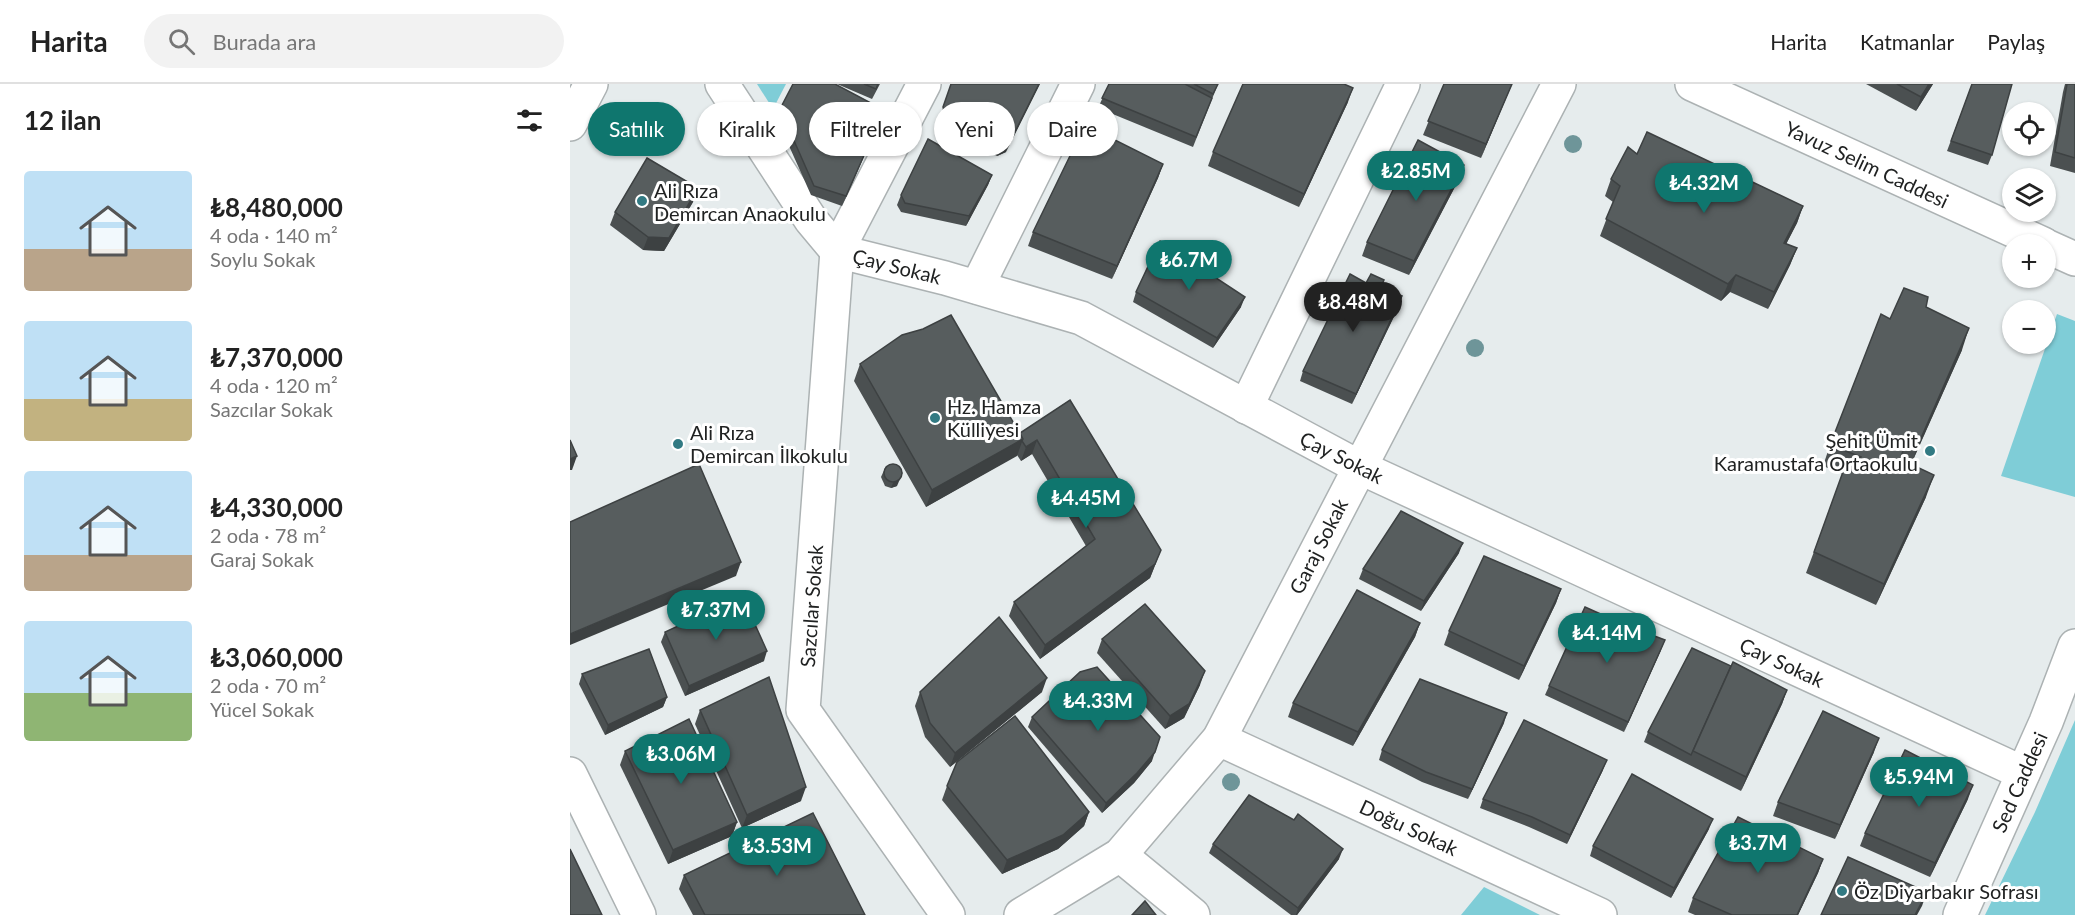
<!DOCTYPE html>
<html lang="tr">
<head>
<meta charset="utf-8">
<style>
	:root { --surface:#fff; --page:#f2f2f2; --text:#222; --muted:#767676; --line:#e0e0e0; --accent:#0f766e }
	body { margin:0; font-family:Lato,sans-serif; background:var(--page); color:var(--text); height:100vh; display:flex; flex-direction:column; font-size:22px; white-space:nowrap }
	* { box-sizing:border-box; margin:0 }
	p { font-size:20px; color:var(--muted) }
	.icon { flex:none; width:33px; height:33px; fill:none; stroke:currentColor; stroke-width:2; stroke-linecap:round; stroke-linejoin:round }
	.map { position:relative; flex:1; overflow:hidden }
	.sheet { display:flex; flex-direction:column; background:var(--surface); width:570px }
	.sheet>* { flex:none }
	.guide { position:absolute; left:18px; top:18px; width:570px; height:54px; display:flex; gap:12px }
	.fabs { position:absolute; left:1432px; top:18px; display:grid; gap:12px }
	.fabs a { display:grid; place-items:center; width:54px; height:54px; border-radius:50%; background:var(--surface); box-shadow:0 2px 4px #0004; font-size:30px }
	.price { position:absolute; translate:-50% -51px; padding:0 14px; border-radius:21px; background:var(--accent); color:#fff; font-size:20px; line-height:39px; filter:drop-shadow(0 2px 3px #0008) }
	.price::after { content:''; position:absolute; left:50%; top:36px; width:18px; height:14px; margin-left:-9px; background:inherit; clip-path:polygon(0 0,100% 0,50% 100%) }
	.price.on { background:#222; color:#fff }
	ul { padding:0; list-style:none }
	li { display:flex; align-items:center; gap:18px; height:150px; padding:0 24px }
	li span { display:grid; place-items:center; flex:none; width:168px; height:120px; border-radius:6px; color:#555 }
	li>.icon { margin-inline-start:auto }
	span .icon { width:72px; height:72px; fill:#fffc; stroke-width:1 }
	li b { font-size:26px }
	h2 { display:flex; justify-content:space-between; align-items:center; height:72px; padding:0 24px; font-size:26px }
	.tag { padding:0 21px; border-radius:27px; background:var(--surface); box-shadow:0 2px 4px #0004; font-size:21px; line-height:54px }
	.tag.on { background:var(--accent); color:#fff }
	header { display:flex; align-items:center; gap:36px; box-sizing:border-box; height:84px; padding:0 30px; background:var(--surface); border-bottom:2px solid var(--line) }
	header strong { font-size:28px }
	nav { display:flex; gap:33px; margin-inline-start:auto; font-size:21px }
	.search { width:420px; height:54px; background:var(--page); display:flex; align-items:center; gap:15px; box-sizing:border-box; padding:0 21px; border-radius:33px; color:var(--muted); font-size:22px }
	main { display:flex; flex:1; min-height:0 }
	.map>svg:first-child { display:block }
</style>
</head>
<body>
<header>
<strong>Harita</strong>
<div class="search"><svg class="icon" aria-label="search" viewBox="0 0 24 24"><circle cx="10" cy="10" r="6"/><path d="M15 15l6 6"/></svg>Burada ara</div>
<nav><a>Harita</a><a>Katmanlar</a><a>Paylaş</a></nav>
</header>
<main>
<section class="sheet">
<h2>12 ilan<svg class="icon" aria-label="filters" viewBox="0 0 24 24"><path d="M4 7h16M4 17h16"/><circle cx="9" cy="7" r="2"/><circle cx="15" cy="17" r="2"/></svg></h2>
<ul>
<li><span style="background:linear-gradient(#bfe0f5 65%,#b9a48a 0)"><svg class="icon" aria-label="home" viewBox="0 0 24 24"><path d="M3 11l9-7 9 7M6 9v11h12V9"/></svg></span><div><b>₺8,480,000</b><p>4 oda · 140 m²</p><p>Soylu Sokak</p></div></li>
<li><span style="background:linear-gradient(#bfe0f5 65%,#c2b280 0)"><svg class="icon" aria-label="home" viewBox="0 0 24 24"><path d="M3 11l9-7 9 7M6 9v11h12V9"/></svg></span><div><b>₺7,370,000</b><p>4 oda · 120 m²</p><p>Sazcılar Sokak</p></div></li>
<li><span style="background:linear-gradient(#bfe0f5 70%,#b9a48a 0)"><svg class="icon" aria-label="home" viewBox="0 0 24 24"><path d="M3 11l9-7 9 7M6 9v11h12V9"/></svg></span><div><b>₺4,330,000</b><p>2 oda · 78 m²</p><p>Garaj Sokak</p></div></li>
<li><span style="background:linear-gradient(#bfe0f5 60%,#8fb573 0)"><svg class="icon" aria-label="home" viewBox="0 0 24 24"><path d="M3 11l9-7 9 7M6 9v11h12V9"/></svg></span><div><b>₺3,060,000</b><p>2 oda · 70 m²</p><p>Yücel Sokak</p></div></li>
</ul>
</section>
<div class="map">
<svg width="1505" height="831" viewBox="0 0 1505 831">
	<rect width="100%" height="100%" fill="#e6eced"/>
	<!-- green -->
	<g fill="#7fcdd7">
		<polygon points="187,0 216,0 203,25"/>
		<polygon points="1487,230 1505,237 1505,413 1431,392"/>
		<polygon points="1505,636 1505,831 1415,831 1465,728"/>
		<polygon points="914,803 970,831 891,831"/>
	</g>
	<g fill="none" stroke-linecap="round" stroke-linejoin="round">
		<defs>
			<g id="minor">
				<polyline points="152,0 241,136 267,167 375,194 511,234 789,383 1453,689"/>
				<polyline points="354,0 267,167 233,626 378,831"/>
				<polyline points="1122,0 1473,160"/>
				<polyline points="1476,162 1505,175"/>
				<polyline points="407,203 508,0"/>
				<polyline points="676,323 833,0"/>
				<polyline points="649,655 1030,831"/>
				<polyline points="0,690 69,831"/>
				<polyline points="550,771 623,831"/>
				<polyline points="451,831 550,771 649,655 989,0"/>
				<polyline points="1390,831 1476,638 1505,562"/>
			</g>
			<polyline id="major" points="0,40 21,0"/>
		</defs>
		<!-- minor casing -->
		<use href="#minor" stroke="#acb2b3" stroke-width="36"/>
		<!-- major casing -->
		<use href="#major" stroke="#acb2b3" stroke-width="36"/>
		<!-- minor -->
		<use href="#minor" stroke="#fff" stroke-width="33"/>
		<!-- major -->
		<use href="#major" stroke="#fff" stroke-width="33"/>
	</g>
	<!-- trees -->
	<g fill="#6e9599">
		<circle cx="1003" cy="60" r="9"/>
		<circle cx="905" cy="264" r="9"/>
		<circle cx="661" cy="698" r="9"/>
	</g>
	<!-- wall -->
	<g fill="#4b5051">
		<polygon points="267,0 310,0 302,15"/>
		<polygon points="381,0 436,68 427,72 373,42 370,33"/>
		<polygon points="539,0 648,0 623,63 528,24"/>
		<polygon points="874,0 942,0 911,74 853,51"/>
		<polygon points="1296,0 1363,0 1346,27"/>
		<polygon points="1402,0 1422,71 1418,81 1377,67"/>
		<polygon points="1495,0 1505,0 1505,89 1480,82 1493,8"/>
		<polygon points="778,18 729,123 638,82 643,68"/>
		<polygon points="301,19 286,54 295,70 272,122 241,111 207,35 210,25"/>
		<polygon points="1067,70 1233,122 1227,139 1216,160 1227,164 1220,181 1198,225 1160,208 1151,217 1030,152 1043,118 1035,112 1041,95"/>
		<polygon points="593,80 588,94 542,195 458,162 463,148"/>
		<polygon points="422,91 418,101 396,142 331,128 327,121 331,111"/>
		<polygon points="889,95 839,191 792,172 797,158"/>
		<polygon points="123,118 94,167 73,166 40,141 45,128"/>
		<polygon points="796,199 811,203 832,212 829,222 782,320 730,297 733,287"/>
		<polygon points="566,208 671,223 643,264 563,218"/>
		<polygon points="1356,223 1392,266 1341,380 1356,413 1306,521 1236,489 1273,390 1253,382 1260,361 1320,235"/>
		<polygon points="290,280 435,324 450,349 500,316 586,479 580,494 470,575 439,532 444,518 516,462 462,370 451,377 447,371 356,423 284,297"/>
		<polygon points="316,382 327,402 321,404 315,402 311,393"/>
		<polygon points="889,469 851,527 789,495 793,485"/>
		<polygon points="991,505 986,519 949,596 874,561 879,547"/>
		<polygon points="850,539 845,553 783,662 718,633 723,619"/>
		<polygon points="95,548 194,577 115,612 91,558"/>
		<polygon points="532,555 630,601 614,634 595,645 527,569"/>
		<polygon points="1091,566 1054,648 975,611 979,602"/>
		<polygon points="1161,582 1217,606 1212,620 1171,707 1074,658 1078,648"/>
		<polygon points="12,590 97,613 93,623 35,651 9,600"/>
		<polygon points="350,608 472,608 380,683 355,653 345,622"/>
		<polygon points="130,626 231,717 172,744 125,640"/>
		<polygon points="462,633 582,677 564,699 532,729 458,643"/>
		<polygon points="934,639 898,715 852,698 809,676 812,666"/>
		<polygon points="55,667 167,738 162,752 98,780 50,681"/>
		<polygon points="1304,668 1265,755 1203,732 1208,718"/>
		<polygon points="1033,686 997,760 959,743 910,724 913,715"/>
		<polygon points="377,702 519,728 514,742 488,765 432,790 372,716"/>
		<polygon points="1398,715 1360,793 1290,762 1295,749"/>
		<polygon points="1139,745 1101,814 1020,772 1023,762"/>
		<polygon points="643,760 769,775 727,831 721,831 639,769"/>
		<polygon points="1253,775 1248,789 1228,831 1125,831 1118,828 1123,814"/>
		<polygon points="114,791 295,831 123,831 109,805"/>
	</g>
	<!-- shaded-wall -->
	<g fill="#3d4142">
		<polygon points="469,0 470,0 436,68 427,72 430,62"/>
		<polygon points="942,0 911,74 916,60"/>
		<polygon points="1359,0 1363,0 1346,27 1351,13"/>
		<polygon points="783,4 778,18 729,123 734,110"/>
		<polygon points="301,19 298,28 281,64 285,54"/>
		<polygon points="299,60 295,70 272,122 276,112"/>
		<polygon points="593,80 588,94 542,195 547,182"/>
		<polygon points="894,81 889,95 839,191 844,177"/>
		<polygon points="422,91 418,101 396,142 399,132"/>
		<polygon points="128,104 123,118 94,167 73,166 78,153"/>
		<polygon points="1233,122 1227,139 1208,176 1214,159"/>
		<polygon points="1227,164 1220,181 1198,225 1204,208"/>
		<polygon points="1166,191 1160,208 1151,217 1158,200"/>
		<polygon points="832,212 829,222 782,320 786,310"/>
		<polygon points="675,213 671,223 643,264 647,254"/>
		<polygon points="1399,244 1392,266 1340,383 1348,361"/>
		<polygon points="453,355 447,372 356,423 362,406"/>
		<polygon points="467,356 462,370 451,377 456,363"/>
		<polygon points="7,372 2,386 0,386 0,375"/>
		<polygon points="333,388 327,402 321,404 323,399"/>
		<polygon points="1364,391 1356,413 1306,521 1314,500"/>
		<polygon points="893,459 889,469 851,527 854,517"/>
		<polygon points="591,466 580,494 470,575 475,561"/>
		<polygon points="171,478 166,492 0,561 0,550"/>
		<polygon points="991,505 986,519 949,596 954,582"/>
		<polygon points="850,539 845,553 783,662 788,648"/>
		<polygon points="1095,556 1091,566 1054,648 1058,638"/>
		<polygon points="197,567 194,577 115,612 119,602"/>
		<polygon points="635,587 630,601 614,634 595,645 600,632"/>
		<polygon points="477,594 472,608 380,683 385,669"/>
		<polygon points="1217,606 1212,620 1171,707 1176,693"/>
		<polygon points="97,613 93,623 35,651 38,641"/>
		<polygon points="937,629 934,639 898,715 902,705"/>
		<polygon points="1309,654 1304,668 1265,755 1270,741"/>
		<polygon points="585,668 582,677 564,699 532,729 536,719"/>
		<polygon points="1037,676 1033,686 997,760 1000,751"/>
		<polygon points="1403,701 1398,715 1360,793 1365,779"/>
		<polygon points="236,703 231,717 172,744 177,731"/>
		<polygon points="519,728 514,742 488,765 432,790 437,776"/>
		<polygon points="1143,735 1139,745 1101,814 1104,804"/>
		<polygon points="167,738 162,752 98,780 103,766"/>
		<polygon points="773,765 769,775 727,831 726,831 728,824"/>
		<polygon points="1253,775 1248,789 1228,831 1227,831"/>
		<polygon points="1357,808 1352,822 1347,831 1345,831"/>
	</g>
	<!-- building -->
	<g fill="#575d5e" stroke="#3d4142" stroke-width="1.5">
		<polygon points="223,0 265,0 301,19 285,54 299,60 276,112 244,102 210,25"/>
		<polygon points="294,0 308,0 306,5"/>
		<polygon points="381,0 469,0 440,58 430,62 376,32 373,23"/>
		<polygon points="539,0 615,0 642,14 626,53 532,14"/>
		<polygon points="624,0 648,0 643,10"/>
		<polygon points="673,0 774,0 783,4 734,110 643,68"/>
		<polygon points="874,0 942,0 916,60 858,37"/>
		<polygon points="1327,0 1359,0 1351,13"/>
		<polygon points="1402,0 1442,0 1422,71 1381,57"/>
		<polygon points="1497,0 1505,0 1505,74 1485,68"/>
		<polygon points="515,41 593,80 547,182 463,148"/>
		<polygon points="1077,48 1233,122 1214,159 1227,164 1204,208 1166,191 1158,200 1036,135 1050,102 1041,95 1058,63 1067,70"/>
		<polygon points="358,55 422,91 399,132 335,119 331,111"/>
		<polygon points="848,56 894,81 844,177 797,158"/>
		<polygon points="77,74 128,104 99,154 78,153 45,128"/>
		<polygon points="590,157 675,213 647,254 566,208"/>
		<polygon points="780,190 796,199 801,190 814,196 811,203 832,212 786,310 733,287"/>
		<polygon points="1334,204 1358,213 1356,223 1399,244 1348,361 1336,359 1330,375 1364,391 1314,500 1244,468 1274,385 1283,388 1291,373 1260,361 1311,230 1320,235"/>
		<polygon points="381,231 453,355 362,406 290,280 332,251 353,245"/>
		<polygon points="500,316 591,466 585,480 475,561 444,518 525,455 467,356 456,363 452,357 453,355 450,349"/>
		<polygon points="0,356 7,372 0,375"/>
		<circle cx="323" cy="389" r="9"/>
		<polygon points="129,380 171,478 0,550 0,438"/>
		<polygon points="831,427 893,459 854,517 793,485"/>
		<polygon points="914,472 991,505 954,582 879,547"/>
		<polygon points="787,506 850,539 788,648 723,619"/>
		<polygon points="172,512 197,567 119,602 95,548"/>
		<polygon points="575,520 635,587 619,620 600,632 532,555"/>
		<polygon points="1015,523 1055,541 1095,556 1058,638 979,602"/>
		<polygon points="429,533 477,594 385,669 360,639 350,608"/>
		<polygon points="1122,564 1161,582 1121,671 1078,648"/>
		<polygon points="79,565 97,613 38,641 12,590"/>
		<polygon points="1163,578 1217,606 1176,693 1123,667"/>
		<polygon points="527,583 590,653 585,668 567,689 536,719 462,633 510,588"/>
		<polygon points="199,593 236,703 177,731 130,626"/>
		<polygon points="850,595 937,629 902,705 856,688 812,666"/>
		<polygon points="1253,627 1309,654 1270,741 1208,718"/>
		<polygon points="445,632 519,728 493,751 437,776 377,702 387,678"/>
		<polygon points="119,635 167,738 103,766 55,667"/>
		<polygon points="954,636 1037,676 1000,751 962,733 913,715"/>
		<polygon points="1335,666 1403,701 1365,779 1295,749"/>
		<polygon points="1062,690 1143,735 1104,804 1023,762"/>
		<polygon points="679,711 724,736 728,730 773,765 728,824 643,760"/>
		<polygon points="243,729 295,831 135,831 114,791"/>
		<polygon points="1168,733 1253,775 1227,831 1162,831 1123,814"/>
		<polygon points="0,765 32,831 0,831"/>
		<polygon points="1278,773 1357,808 1345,831 1251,831"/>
		<polygon points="575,817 586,831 562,831"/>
	</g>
	<!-- markers -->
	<g fill="#327a83" stroke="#fff" stroke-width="2">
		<circle cx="72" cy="117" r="6"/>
		<circle cx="365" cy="334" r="6"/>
		<circle cx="108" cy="360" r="6"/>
		<circle cx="1360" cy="367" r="6"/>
		<circle cx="1272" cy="807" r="6"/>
	</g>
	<g text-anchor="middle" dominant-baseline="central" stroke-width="6" stroke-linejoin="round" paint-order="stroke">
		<!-- street labels -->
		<g font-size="20" fill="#202222" stroke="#fff">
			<text transform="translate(1297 80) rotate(25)">Yavuz Selim Caddesi</text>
			<text transform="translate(327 182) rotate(14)">Çay Sokak</text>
			<text transform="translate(772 373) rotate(27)">Çay Sokak</text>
			<text transform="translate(748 462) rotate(-63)">Garaj Sokak</text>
			<text transform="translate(241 522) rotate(-86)">Sazcılar Sokak</text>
			<text transform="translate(1212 578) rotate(25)">Çay Sokak</text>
			<text transform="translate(1449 698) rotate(-66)">Sed Caddesi</text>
			<text transform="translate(839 743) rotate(25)">Doğu Sokak</text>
		</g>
		<!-- poi labels -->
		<g font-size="20" fill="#202222" stroke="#fff" text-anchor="start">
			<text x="84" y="106">Ali Rıza<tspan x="84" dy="23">Demircan Anaokulu</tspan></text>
			<text x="377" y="322">Hz. Hamza<tspan x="377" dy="23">Külliyesi</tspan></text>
			<text x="120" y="348">Ali Rıza<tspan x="120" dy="23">Demircan İlkokulu</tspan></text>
			<text x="1348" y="356" text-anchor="end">Şehit Ümit<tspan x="1348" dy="23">Karamustafa Ortaokulu</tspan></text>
			<text x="1284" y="807">Öz Diyarbakır Sofrası</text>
		</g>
	</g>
</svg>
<div class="fabs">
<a><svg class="icon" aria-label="locate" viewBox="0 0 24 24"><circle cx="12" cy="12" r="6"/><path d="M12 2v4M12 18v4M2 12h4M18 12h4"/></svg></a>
<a><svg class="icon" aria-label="layers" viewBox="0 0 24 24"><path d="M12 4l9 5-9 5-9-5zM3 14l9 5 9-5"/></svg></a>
<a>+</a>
<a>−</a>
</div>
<b class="price" style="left:846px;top:118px">₺2.85M</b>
<b class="price" style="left:1134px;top:130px">₺4.32M</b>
<b class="price" style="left:619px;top:207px">₺6.7M</b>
<b class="price on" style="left:783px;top:249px">₺8.48M</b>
<b class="price" style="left:516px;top:445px">₺4.45M</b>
<b class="price" style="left:146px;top:557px">₺7.37M</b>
<b class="price" style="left:1037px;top:580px">₺4.14M</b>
<b class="price" style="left:528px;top:648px">₺4.33M</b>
<b class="price" style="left:111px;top:701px">₺3.06M</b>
<b class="price" style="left:1349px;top:724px">₺5.94M</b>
<b class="price" style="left:1188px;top:790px">₺3.7M</b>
<b class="price" style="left:207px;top:793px">₺3.53M</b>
<div class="guide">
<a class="tag on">Satılık</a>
<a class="tag">Kiralık</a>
<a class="tag">Filtreler</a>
<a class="tag">Yeni</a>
<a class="tag">Daire</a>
</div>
</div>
</main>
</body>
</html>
